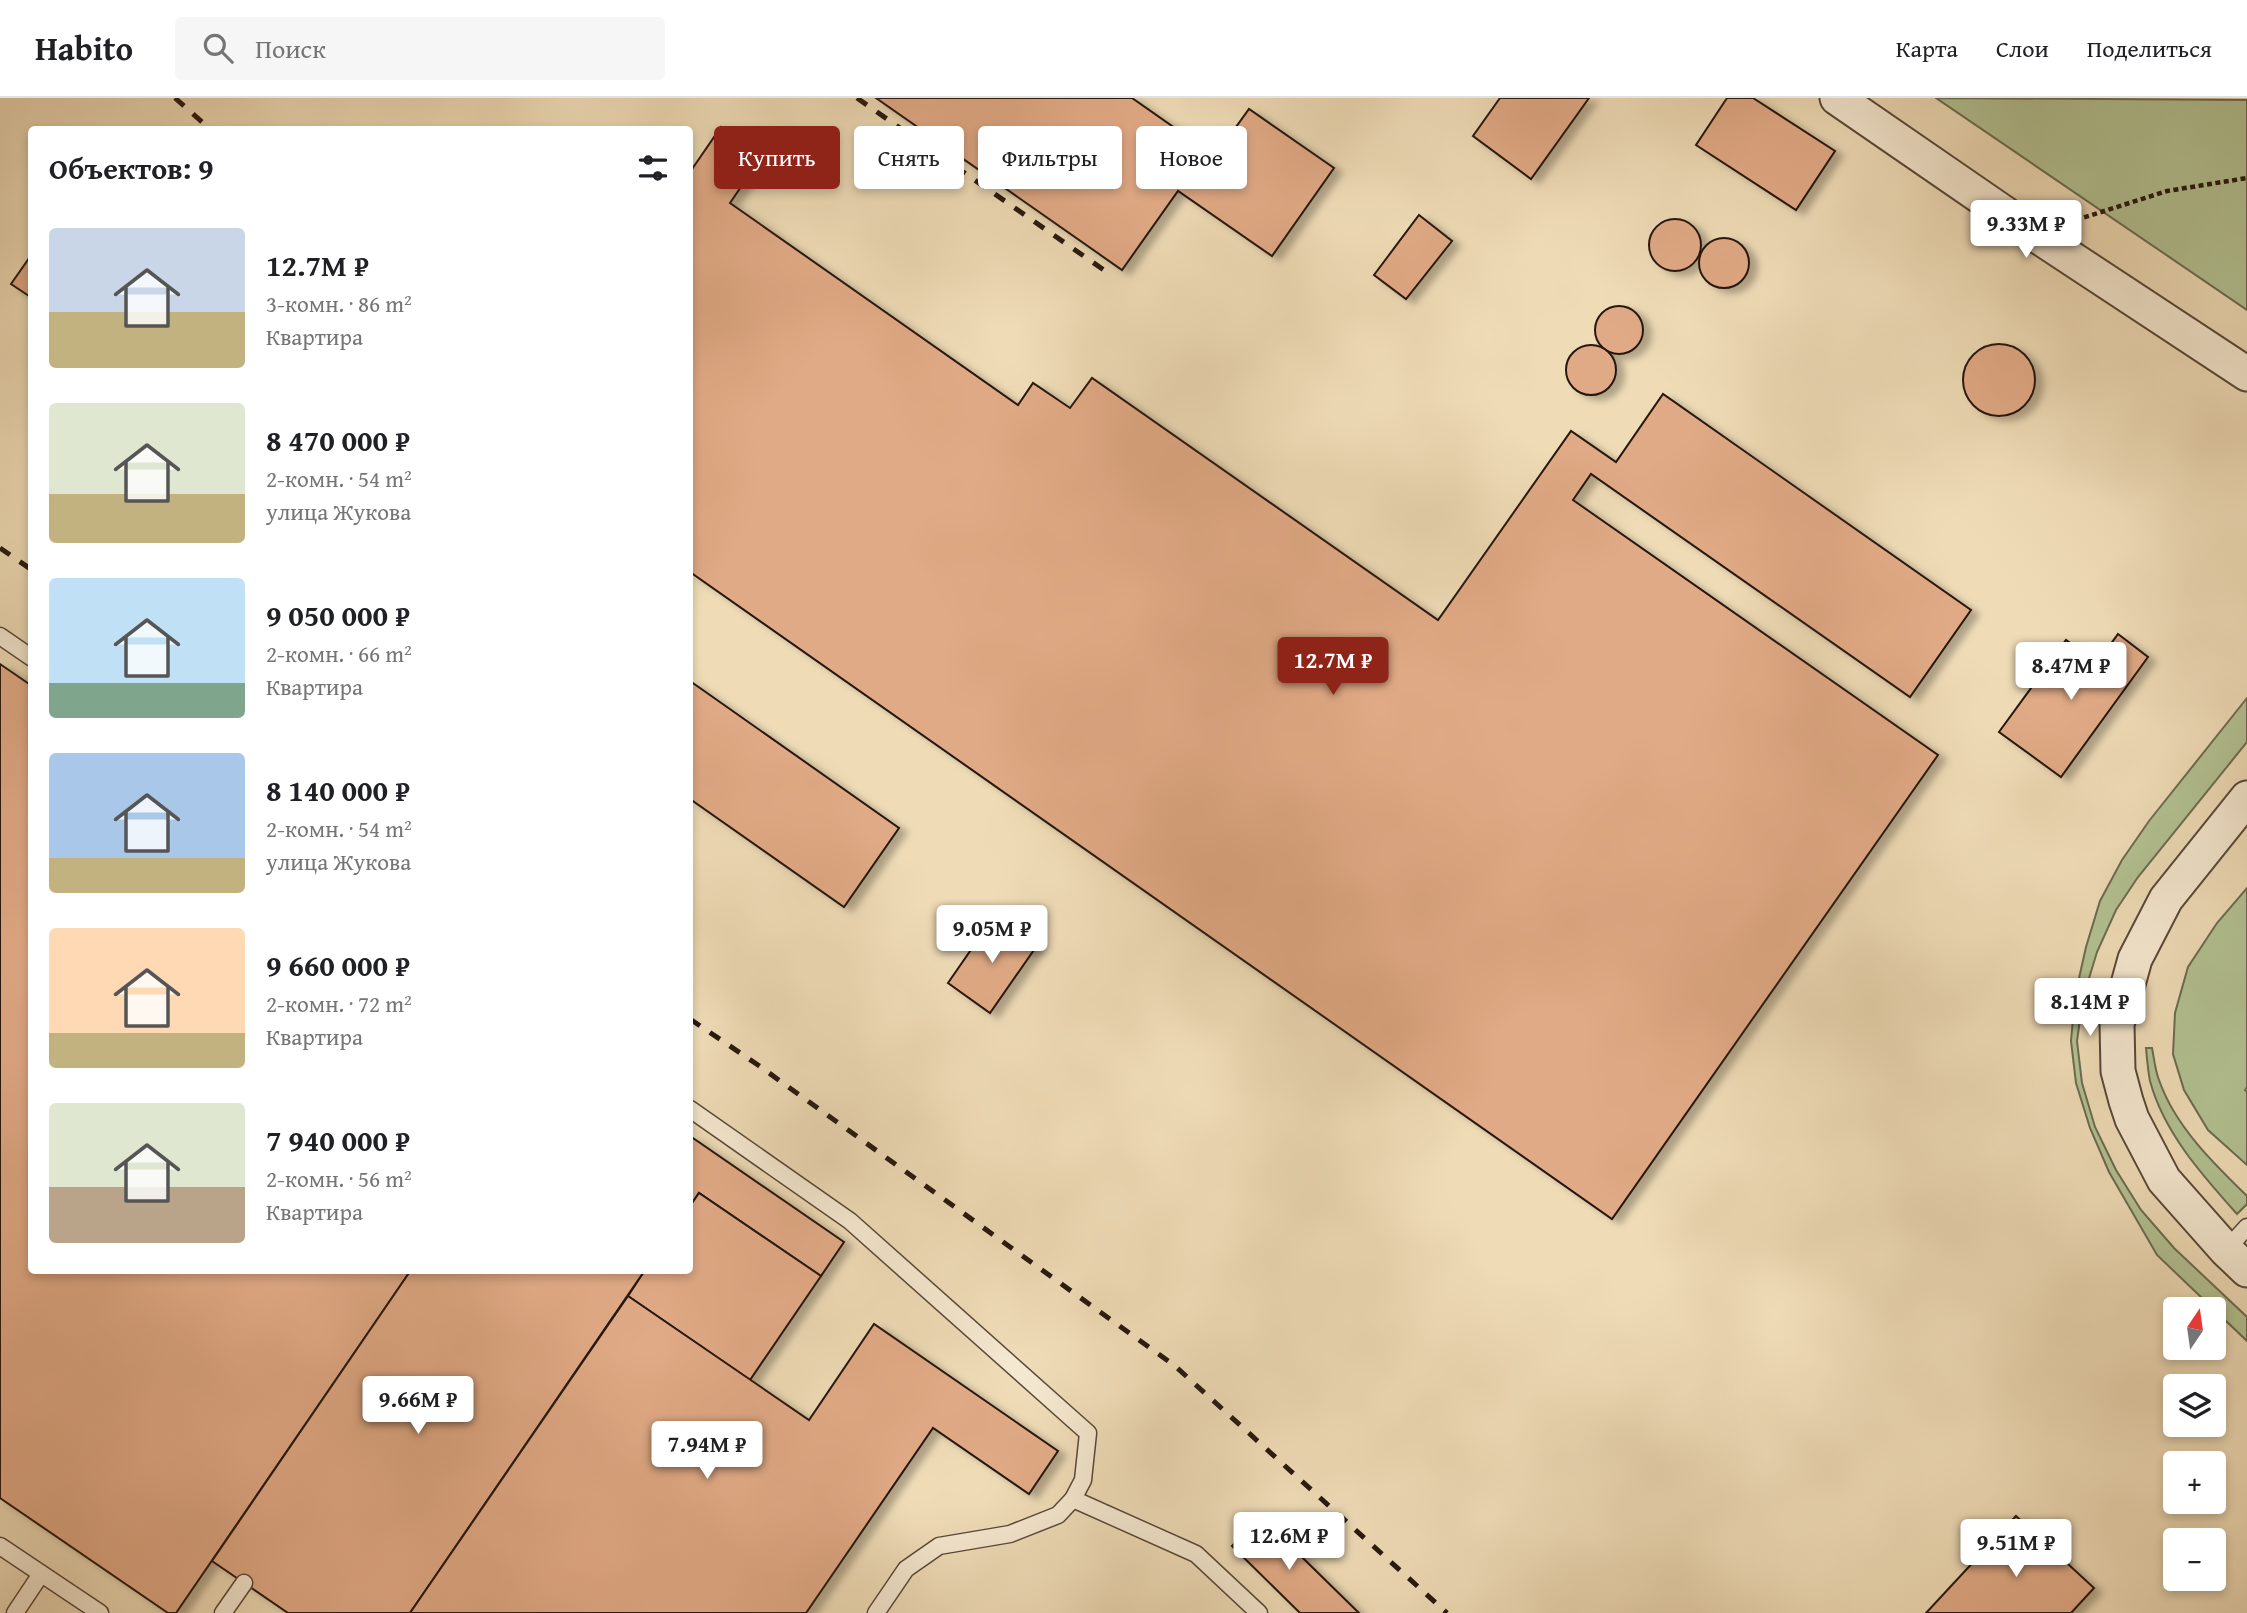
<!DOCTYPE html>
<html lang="ru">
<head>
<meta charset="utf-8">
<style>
	:root { --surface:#fff; --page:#f6f6f6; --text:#202124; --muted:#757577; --line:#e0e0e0; --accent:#8f2418 }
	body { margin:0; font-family:"Gentium Book Plus",serif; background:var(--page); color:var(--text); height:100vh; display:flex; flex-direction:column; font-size:26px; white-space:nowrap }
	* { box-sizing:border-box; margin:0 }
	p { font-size:23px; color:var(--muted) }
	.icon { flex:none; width:38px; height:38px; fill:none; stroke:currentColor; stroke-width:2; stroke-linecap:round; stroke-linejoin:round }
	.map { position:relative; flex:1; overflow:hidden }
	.sheet { position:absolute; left:28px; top:28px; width:665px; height:1148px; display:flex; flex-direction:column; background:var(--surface); border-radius:7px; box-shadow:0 4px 10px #0003 }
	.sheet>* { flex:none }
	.guide { position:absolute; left:714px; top:28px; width:665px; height:63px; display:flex; gap:14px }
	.needle { width:46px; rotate:13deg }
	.fabs { position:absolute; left:2163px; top:1199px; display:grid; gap:14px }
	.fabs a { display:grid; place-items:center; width:63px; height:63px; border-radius:7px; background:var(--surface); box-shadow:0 4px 10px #0003; font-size:35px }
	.price { position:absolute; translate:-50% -60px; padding:0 16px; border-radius:7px; background:#fff; color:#222; font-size:23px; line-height:46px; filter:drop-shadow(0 2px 4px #0008) }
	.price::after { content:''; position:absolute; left:50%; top:42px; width:21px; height:16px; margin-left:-10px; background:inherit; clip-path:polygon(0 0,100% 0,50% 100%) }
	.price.selected { background:var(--accent); color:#fff }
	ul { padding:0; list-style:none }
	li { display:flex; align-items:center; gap:21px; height:175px; padding:0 21px }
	li span { display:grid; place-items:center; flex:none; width:196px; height:140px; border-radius:7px; color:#555 }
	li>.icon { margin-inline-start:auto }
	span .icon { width:84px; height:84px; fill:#fffc; stroke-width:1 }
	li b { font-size:30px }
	h2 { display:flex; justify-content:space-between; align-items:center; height:84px; padding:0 21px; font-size:30px }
	.tag { padding:0 24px; border-radius:7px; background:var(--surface); box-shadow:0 4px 10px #0003; font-size:24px; line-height:63px }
	.tag.selected { background:var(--accent); color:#fff }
	header { display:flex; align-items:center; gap:42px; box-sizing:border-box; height:98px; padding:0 35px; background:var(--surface); border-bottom:2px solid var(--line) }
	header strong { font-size:33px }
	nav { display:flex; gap:38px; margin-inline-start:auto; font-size:24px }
	.search { width:490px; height:63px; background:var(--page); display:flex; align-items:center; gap:18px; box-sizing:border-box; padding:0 24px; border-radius:7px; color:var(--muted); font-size:26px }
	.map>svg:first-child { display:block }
</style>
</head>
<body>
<header>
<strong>Habito</strong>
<div class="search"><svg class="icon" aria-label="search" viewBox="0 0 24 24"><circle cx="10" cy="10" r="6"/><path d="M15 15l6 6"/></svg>Поиск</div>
<nav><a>Карта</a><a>Слои</a><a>Поделиться</a></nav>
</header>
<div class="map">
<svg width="2247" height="1515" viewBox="0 0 2247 1515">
	<defs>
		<filter id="shadow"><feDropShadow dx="8" dy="4.5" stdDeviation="3.5" flood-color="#0004"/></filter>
	</defs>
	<rect width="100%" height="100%" fill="#efdcb7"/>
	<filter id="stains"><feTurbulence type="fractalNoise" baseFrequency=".00286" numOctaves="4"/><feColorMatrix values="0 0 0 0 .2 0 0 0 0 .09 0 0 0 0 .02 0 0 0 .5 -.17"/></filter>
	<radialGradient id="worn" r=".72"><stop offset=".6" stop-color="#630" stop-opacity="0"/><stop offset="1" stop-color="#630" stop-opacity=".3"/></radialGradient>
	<!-- green -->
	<g fill="#b3c293" stroke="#6c6c50" stroke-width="2">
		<polygon points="1936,0 2247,2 2247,212"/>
		<polygon points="2247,600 2247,644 2138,779 2116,812 2097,854 2083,900 2077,943 2082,985 2095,1029 2116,1072 2141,1112 2174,1150 2247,1219 2247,1243 2157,1157 2109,1074 2090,1030 2076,985 2071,943 2075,898 2086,849 2100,803 2122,762 2149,723"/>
		<polygon points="2247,790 2247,989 2245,992 2247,994 2247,1067 2208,1032 2184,992 2173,956 2175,915 2188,869 2217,825"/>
		<path d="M 2146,950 L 2152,950 C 2154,960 2155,972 2159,982 C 2175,1028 2213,1065 2247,1098 L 2247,1106 L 2237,1116 C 2203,1078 2164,1035 2150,983 C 2148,973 2147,961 2146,950 Z"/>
	</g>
	<!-- building -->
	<g fill="#e1aa86" stroke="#26170e" stroke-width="2" filter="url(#shadow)">
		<polygon points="876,0 1132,0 1215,58 1249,11 1334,70 1272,158 1178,93 1122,172"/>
		<polygon points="1500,0 1589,0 1531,81 1473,38"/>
		<polygon points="1727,0 1753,0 1835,53 1796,112 1696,47"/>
		<polygon points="721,29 762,58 730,105 1018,307 1033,285 1070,310 1092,280 1438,522 1571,333 1616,364 1663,296 1971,512 1910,599 1591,376 1573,402 1938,657 1612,1121 690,474 690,74"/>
		<polygon points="1419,117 1452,143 1406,201 1374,177"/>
		<circle cx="1675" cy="147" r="26"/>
		<circle cx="1724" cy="165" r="25"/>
		<polygon points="32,156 32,200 11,186"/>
		<circle cx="1619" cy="232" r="24"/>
		<circle cx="1999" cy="282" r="36"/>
		<circle cx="1591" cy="272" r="25"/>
		<polygon points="2118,536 2148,559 2061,679 1999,634 2066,542 2097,565"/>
		<polygon points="0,566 32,588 32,1172 411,1172 176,1515 168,1515 0,1400"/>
		<polygon points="690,583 899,730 844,809 690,701"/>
		<polygon points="993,820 1036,849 990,915 948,885"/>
		<polygon points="690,1038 844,1144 821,1178 699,1095 690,1108"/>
		<polygon points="699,1095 821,1178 750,1282 628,1198 645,1172 690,1172 690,1108"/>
		<polygon points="411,1172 645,1172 410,1515 288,1515 212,1463"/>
		<polygon points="628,1198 809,1322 874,1226 1058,1353 1029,1396 933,1330 806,1515 410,1515"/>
		<polygon points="2016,1418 2094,1490 2071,1515 1926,1515"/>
		<polygon points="1261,1419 1359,1515 1300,1515 1232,1448"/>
	</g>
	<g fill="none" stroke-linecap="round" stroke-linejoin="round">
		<defs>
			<g id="lane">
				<polyline points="0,538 32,560"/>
				<polyline points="690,1011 850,1123 1088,1335 1083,1382 1073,1401 1058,1417 1010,1436 939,1448 906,1471 876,1515"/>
				<polyline points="2226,1152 2247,1129"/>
				<polyline points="1073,1401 1196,1456 1259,1515"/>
				<polyline points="0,1448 100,1515"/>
				<polyline points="15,1515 41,1476"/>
				<polyline points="223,1515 244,1485"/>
			</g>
			<g id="street">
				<polyline points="1837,0 2036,137 2247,276"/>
				<polyline points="2247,700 2166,801 2135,861 2117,926 2118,973 2126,1003 2132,1021 2164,1082 2226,1152 2247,1172"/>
			</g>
		</defs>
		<!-- lane casing -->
		<use href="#lane" stroke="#584838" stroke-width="19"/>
		<!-- street casing -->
		<use href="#street" stroke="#584838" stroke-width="37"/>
		<!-- path -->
		<polyline stroke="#26170e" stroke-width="4.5" stroke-dasharray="5 3.5" stroke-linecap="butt" points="2076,122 2167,93 2247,80"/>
		<!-- lane -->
		<use href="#lane" stroke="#f5e8d0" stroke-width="16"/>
		<!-- street -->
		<use href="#street" stroke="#f5e8d0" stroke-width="33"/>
		<!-- rail -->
		<g stroke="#26170e" stroke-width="5" stroke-dasharray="12 12" stroke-linecap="butt">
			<polyline points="175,0 211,32"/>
			<polyline points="857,0 1111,177"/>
			<polyline points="0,450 32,472"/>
			<polyline points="690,921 758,967 1175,1268 1447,1515"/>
		</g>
	</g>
	<rect width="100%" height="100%" filter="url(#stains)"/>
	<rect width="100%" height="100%" fill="url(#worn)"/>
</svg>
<div class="fabs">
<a><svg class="needle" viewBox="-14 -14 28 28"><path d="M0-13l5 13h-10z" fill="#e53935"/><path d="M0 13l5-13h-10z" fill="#757577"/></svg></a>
<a><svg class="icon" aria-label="layers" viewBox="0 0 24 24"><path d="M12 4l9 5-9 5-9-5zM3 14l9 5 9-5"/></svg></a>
<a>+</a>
<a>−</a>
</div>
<b class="price" style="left:2026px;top:162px">9.33M ₽</b>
<b class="price selected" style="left:1333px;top:599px">12.7M ₽</b>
<b class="price" style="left:2071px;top:604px">8.47M ₽</b>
<b class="price" style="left:992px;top:867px">9.05M ₽</b>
<b class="price" style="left:2090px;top:940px">8.14M ₽</b>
<b class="price" style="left:418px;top:1338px">9.66M ₽</b>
<b class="price" style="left:707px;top:1383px">7.94M ₽</b>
<b class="price" style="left:1289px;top:1474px">12.6M ₽</b>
<b class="price" style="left:2016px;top:1481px">9.51M ₽</b>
<div class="guide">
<a class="tag selected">Купить</a>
<a class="tag">Снять</a>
<a class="tag">Фильтры</a>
<a class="tag">Новое</a>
</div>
<section class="sheet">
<h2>Объектов: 9<svg class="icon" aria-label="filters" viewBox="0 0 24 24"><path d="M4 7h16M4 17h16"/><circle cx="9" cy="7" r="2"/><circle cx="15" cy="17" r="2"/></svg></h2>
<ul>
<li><span style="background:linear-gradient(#c9d6e8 60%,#c2b280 0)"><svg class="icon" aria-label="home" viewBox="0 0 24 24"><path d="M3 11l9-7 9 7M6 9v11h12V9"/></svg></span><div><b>12.7M ₽</b><p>3-комн. · 86 m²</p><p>Квартира</p></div></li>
<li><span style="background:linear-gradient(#dfe7d0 65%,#c2b280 0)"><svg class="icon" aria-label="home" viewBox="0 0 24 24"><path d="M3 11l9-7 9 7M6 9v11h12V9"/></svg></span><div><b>8 470 000 ₽</b><p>2-комн. · 54 m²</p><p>улица Жукова</p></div></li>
<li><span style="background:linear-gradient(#bfe0f5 75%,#7fa58c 0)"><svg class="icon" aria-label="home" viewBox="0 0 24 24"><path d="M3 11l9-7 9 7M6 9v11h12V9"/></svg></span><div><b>9 050 000 ₽</b><p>2-комн. · 66 m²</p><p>Квартира</p></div></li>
<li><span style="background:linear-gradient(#a9c7e8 75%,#c2b280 0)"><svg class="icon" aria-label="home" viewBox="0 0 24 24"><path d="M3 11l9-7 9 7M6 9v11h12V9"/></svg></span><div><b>8 140 000 ₽</b><p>2-комн. · 54 m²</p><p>улица Жукова</p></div></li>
<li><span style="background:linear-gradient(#ffd9b3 75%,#c2b280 0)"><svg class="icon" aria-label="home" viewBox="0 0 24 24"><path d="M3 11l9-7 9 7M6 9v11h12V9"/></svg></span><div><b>9 660 000 ₽</b><p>2-комн. · 72 m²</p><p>Квартира</p></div></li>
<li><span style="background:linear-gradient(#dfe7d0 60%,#b9a48a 0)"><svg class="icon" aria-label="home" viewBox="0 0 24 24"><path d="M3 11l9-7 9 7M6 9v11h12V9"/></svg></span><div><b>7 940 000 ₽</b><p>2-комн. · 56 m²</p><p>Квартира</p></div></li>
</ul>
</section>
</div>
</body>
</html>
